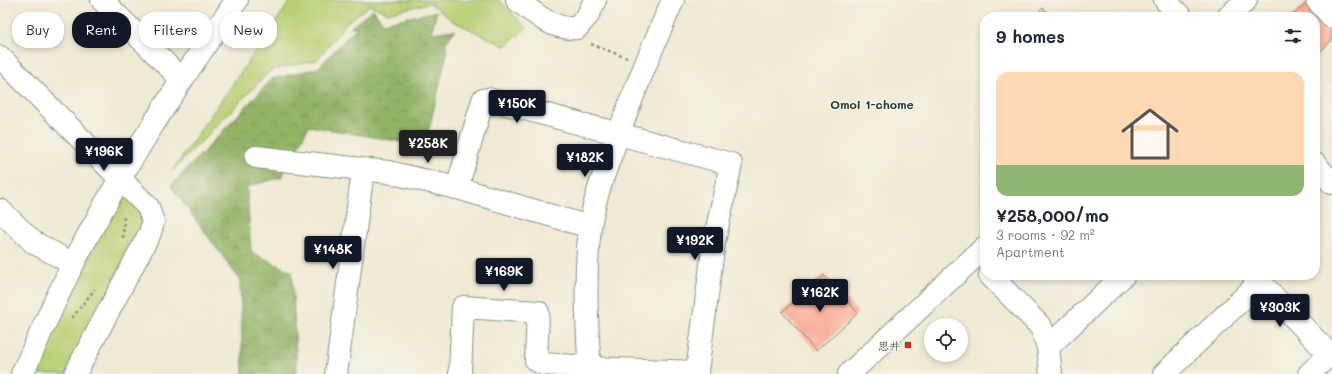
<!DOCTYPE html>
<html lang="en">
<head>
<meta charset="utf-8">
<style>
	:root { --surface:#fff; --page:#f2f2f3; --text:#1f2937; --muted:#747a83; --line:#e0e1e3; --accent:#111827 }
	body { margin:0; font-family:Mali,"Klee One",sans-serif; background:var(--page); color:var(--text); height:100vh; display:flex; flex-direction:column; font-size:15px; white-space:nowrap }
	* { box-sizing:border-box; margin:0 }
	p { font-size:13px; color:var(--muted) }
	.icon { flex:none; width:22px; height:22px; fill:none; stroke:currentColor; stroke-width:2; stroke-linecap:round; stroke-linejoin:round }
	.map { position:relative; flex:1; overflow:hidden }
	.panel { position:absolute; left:980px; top:12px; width:340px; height:268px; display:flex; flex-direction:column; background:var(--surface); border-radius:16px; box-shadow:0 2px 6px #0003 }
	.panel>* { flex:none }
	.hud { position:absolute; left:12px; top:12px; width:380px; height:36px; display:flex; gap:8px }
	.controls { position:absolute; left:924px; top:318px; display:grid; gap:8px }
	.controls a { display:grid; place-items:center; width:44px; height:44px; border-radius:50%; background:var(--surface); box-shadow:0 2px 6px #0003; font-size:20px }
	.price { position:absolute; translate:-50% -34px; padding:0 9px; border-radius:4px; background:var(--accent); color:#fff; font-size:13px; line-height:26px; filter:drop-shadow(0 1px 2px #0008) }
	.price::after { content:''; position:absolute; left:50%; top:24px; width:12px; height:9px; margin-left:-6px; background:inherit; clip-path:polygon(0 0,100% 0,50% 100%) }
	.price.selected { background:#222; color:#fff }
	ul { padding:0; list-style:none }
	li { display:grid; align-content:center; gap:8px; height:212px; padding:0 16px }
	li+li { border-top:1px solid var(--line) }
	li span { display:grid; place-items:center; height:124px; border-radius:12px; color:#555 }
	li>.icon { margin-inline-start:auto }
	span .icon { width:72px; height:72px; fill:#fffc; stroke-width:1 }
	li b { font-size:17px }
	h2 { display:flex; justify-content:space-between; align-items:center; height:48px; padding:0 16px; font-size:17px }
	.tag { padding:0 14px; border-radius:16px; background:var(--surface); box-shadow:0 2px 6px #0003; font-size:14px; line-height:36px }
	.tag.selected { background:var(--accent); color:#fff }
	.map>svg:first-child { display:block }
</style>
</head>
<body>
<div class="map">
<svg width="1332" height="374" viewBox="0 0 1332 374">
	<defs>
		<pattern id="forest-crowns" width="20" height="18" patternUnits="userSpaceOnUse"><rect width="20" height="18" fill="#92b266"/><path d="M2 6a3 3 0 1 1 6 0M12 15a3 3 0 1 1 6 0" fill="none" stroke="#779255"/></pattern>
	</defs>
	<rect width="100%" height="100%" fill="#f7f3e8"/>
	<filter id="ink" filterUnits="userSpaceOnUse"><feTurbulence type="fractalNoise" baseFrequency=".025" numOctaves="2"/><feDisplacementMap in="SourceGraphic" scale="8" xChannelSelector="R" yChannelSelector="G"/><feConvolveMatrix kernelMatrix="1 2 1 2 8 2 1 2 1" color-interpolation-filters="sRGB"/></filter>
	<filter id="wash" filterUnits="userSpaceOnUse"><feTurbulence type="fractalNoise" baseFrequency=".012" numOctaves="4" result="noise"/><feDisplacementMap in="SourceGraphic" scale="16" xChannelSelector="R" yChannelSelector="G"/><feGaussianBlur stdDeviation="0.9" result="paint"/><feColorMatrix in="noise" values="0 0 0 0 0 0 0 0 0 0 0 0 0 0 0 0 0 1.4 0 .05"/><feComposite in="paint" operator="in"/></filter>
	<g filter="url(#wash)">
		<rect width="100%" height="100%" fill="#efead3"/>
		<!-- green -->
		<g fill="#b8d075" stroke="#6c8654">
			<polygon points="291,0 499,0 527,28 505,46 453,21 430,3 388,13 370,5 347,22 317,60 271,70 172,171"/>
			<polygon points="129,198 143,213 143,223 70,374 28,374 118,199"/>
		</g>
		<!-- forest -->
		<polygon fill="url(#forest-crowns)" stroke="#58784d" points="373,9 383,23 437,11 431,33 455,30 445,44 448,49 425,146 309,126 282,177 247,187 251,252 292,272 297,374 243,374 240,280 171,186 272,79 318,68 357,27 351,27"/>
		<g id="blocks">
			<!-- building -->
			<g fill="#fba58f">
				<polygon points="1307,2 1332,28 1332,40 1315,57 1315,17 1291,17"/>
				<polygon points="1043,8 1052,17 1033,17"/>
				<polygon points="824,275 858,313 816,351 782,312"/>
			</g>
		</g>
	</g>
	<g filter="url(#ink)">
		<use href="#blocks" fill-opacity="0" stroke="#879484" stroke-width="1"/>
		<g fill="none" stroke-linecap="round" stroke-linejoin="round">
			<defs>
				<g id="minor">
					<polyline points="102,0 181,79"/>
					<path d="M 517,0 C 535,14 553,30 577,28 L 588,15 L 595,0"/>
					<polyline points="1165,0 1181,17"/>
					<polyline points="1317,0 1332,17"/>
					<polyline points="1228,17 1246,0"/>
					<polyline points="0,57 148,207 153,222 150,233 75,374"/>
					<polyline points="256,157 388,172 457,188 590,227"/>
					<polyline points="1315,164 1332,183"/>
					<polyline points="457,188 483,100 488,99 731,164 714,242 697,372 590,368"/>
					<polyline points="0,210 33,242 73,264"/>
					<polyline points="990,275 1041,327 1048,347 1051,374"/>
					<polyline points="1253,275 1332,357"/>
					<polyline points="1048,347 1124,275"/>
					<path d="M 22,374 C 39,337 55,300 73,264 C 120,172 177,84 237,0"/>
					<polyline points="336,374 363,170"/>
					<polyline points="460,374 463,307 538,312 536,360 543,364 590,367"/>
					<path d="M 590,374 C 587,326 584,276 590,228 C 593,203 603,176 612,152 C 630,101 651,50 673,0"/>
					<polyline points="849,374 985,247"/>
					<polyline points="1164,374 1260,282"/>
					<polyline points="1309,374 1330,354"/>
				</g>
			</defs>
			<!-- minor casing -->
			<use href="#minor" stroke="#879484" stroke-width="24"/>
			<!-- path -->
			<g stroke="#879484" stroke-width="2.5" stroke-dasharray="3 3" stroke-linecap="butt">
				<polyline points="591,44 627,58"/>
				<polyline points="123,238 124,215"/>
				<polyline points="72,318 95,289"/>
			</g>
			<!-- minor -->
			<use href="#minor" stroke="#fff" stroke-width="22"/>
		</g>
	</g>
	<!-- markers -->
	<rect fill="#c8321e" stroke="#f7f3e8" stroke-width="1.5" x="904" y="341" width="8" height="8" rx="2"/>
	<g text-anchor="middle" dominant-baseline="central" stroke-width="3" stroke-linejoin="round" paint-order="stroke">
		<!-- poi labels -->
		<g font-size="11" fill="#1f3d34" stroke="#f7f3e8" text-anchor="end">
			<text x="900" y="345">思井</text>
		</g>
		<!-- neighbourhood labels -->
		<g font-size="12" font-weight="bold" fill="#1f3d34" stroke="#f7f3e8">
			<text x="872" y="104">Omoi 1-chome</text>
		</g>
	</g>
</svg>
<div class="controls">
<a><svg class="icon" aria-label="locate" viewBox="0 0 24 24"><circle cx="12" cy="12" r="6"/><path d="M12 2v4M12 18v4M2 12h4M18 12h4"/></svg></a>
</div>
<b class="price" style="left:517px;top:124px">¥150K</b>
<b class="price selected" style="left:428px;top:164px">¥258K</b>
<b class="price" style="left:104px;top:172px">¥196K</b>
<b class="price" style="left:585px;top:178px">¥182K</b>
<b class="price" style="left:695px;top:261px">¥192K</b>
<b class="price" style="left:333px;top:270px">¥148K</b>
<b class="price" style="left:504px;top:292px">¥169K</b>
<b class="price" style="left:820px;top:313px">¥162K</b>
<b class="price" style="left:1280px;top:328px">¥303K</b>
<div class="hud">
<a class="tag">Buy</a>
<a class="tag selected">Rent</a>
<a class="tag">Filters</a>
<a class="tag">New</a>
</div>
<section class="panel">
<h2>9 homes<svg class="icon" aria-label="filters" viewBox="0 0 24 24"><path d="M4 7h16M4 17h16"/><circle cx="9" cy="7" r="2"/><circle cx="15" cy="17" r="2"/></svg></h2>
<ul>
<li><span style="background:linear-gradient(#ffd9b3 75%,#8fb573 0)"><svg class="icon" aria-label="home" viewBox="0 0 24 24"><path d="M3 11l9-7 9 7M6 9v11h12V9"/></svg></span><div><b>¥258,000/mo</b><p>3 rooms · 92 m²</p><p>Apartment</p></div></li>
</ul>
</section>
</div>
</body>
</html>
